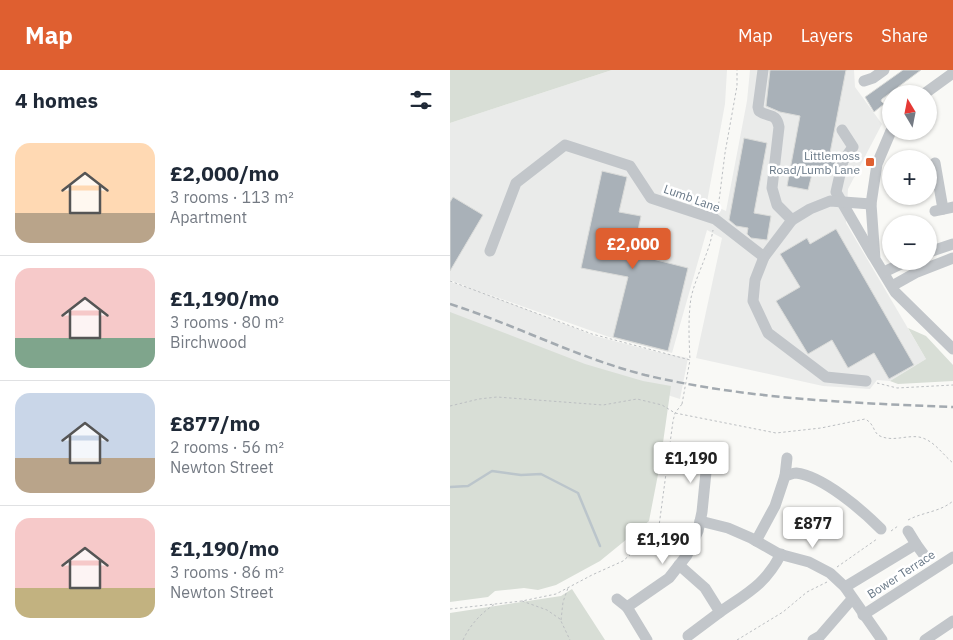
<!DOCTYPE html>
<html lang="en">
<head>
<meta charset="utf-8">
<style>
	:root { --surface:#fff; --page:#f2f2f3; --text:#1f2937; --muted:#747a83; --line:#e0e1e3; --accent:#df5f30 }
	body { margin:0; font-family:"IBM Plex Sans",sans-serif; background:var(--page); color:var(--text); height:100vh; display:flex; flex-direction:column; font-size:19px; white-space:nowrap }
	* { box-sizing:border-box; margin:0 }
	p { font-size:16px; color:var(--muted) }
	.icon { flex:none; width:28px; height:28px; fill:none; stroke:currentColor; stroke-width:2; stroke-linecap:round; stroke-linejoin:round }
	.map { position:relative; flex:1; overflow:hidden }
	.details { display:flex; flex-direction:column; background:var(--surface); width:450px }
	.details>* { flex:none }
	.needle { width:32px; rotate:350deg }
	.fabs { position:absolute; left:432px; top:15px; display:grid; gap:10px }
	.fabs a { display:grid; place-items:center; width:55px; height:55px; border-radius:50%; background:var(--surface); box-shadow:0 1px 4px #0004; font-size:25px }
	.price { position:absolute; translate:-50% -42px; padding:0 11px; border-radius:5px; background:#fff; color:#222; font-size:16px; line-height:32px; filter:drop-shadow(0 1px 2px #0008) }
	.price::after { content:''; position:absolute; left:50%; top:30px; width:15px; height:11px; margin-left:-8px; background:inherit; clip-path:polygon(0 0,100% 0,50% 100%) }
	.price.active { background:var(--accent); color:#fff }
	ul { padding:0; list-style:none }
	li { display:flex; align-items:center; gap:15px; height:125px; padding:0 15px }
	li+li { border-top:1px solid var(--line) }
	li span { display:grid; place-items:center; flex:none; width:140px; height:100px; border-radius:15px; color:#555 }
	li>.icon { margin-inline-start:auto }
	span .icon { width:60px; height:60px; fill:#fffc; stroke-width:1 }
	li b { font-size:21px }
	h2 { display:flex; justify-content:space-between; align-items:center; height:60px; padding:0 15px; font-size:21px }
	header { display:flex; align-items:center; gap:30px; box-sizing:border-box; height:70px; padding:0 25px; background:var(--accent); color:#fff }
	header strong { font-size:24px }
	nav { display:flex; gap:28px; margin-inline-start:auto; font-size:18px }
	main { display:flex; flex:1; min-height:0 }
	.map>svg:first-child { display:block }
</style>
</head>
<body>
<header>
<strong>Map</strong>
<nav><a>Map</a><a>Layers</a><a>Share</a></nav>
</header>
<main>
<section class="details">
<h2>4 homes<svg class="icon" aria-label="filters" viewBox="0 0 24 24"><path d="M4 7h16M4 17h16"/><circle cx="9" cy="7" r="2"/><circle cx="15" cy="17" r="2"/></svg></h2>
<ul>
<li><span style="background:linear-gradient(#ffd9b3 70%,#b9a48a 0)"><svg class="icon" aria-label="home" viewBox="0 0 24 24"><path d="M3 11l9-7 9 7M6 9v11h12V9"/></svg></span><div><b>£2,000/mo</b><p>3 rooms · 113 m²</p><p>Apartment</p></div></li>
<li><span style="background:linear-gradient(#f6c9c9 70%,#7fa58c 0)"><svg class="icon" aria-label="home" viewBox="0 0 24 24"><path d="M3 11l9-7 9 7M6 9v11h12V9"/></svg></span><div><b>£1,190/mo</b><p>3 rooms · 80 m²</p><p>Birchwood</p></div></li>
<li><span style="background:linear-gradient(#c9d6e8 65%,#b9a48a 0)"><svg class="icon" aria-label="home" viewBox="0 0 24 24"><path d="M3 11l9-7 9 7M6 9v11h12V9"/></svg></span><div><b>£877/mo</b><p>2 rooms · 56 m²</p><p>Newton Street</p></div></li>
<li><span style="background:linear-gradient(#f6c9c9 70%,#c2b280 0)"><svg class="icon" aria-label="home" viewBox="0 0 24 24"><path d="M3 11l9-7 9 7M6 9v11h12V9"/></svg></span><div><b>£1,190/mo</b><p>3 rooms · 86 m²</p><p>Newton Street</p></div></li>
</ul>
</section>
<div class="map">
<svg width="503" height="570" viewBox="0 0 503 570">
	<rect width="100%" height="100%" fill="#f9f9f6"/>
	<!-- built -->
	<polygon fill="#eaebea" points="162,0 277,0 275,34 257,132 276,141 297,31 300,0 404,0 405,17 432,54 398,119 396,153 476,289 440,311 427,310 420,319 373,316 246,288 272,168 257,160 222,283 159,267 26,220 145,266 207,282 238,288 230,329 0,255 0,212 23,219 0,210 0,53"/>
	<!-- green -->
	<g fill="#d8ded6">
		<polygon points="0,0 162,0 0,53"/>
		<polygon points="0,242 135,294 193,311 221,316 210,394 199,451 150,491 106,515 88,520 74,518 45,521 38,527 0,532"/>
		<polygon points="458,258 476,266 503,295 503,311 448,314 440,311 476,289"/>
		<polygon points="122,519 155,570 0,570 0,543 111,526"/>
	</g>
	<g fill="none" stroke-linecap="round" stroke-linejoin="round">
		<!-- stream -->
		<polyline stroke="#bbc5cb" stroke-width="2.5" points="0,417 18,416 42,401 71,405 91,404 128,423 150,476"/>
	</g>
	<!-- building -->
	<g fill="#a9b1b8" stroke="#dadbd9">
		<polygon points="320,0 396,0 380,83 386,89 383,101 376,106 362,104 358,120 337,116 350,46 330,42 316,36"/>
		<polygon points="453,0 471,0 432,29 431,31 434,34 424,42 415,27"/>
		<polygon points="294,68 317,73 304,143 321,146 317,170 301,168 297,164 298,158 286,156 279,150"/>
		<polygon points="152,101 177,107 169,142 191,146 183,184 238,198 218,281 163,267 178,207 131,198"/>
		<polygon points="3,127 33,145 0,201 0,132"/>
		<polygon points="386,159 464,295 439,309 424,283 398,298 382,270 358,284 326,231 350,217 330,184 357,168 360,174"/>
	</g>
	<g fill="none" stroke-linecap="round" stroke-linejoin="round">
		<!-- path -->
		<g stroke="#bcbfc2" stroke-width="1" stroke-dasharray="2.5 2.5" stroke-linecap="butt">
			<polyline points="268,139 275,83 287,16 287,0"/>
			<path d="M 0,211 L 142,264 L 240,290 C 239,269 238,248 241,228 C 246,205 259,184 263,160"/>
			<polyline points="427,313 447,318 503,315"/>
			<path d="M 0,336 L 29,329 L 47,327 L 153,335 L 187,329 L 212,335 L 225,343 L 326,363 L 371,358 L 415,349 C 425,354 423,363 430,366 C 443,372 456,365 469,367 C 484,370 492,384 503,393"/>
			<path d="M 458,450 C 473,442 490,442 503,431"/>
			<polyline points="441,461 448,456"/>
			<polyline points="387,497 427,469"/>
			<polyline points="72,531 97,540 110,549 120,570"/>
			<polyline points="0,539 72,531 106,524 142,505 173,491 201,466 209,456 223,351 225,343 232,334"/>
			<polyline points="111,550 113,532 118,518"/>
			<path d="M 13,570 C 20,555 31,543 45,534"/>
			<polyline points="287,570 333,542 357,522 377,512"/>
		</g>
		<!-- minor -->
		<g stroke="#c2c6ca" stroke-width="11">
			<path d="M 313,0 L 308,37 L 309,41 C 319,48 326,42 329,57 L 322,118 L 327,135 L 342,150"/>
			<polyline points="414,11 423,8 434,0"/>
			<polyline points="474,24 503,3"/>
			<polyline points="392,60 403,77 393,91 386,122 423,186"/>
			<polyline points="441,61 427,94 421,134 425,189 445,222 503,279"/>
			<polyline points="485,93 493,139"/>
			<polyline points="485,141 503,137"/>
			<polyline points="40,181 66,113 115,75 180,96 201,128 265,149 314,187 342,150 360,139 380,131 421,134"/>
			<polyline points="479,182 503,174"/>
			<polyline points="314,187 305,210 303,231 318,263 376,307 416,311"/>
			<polyline points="434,202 457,191"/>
			<polyline points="442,216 467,202 503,188"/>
			<polyline points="232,386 256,390"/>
			<polyline points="335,406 337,388"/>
			<polyline points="250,451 278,458 301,468 329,484 359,492 380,503 395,517 432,570"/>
			<path d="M 306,471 L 325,436 L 335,406 C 339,405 343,403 346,403 C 373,406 412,440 431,459"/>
			<polyline points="466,474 474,485"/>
			<path d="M 229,495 L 255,518 L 270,542 C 297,523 315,515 331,484"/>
			<polyline points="395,517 466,474 458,461"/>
			<polyline points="167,529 177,537 197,570"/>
			<polyline points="177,537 219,508 237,485 248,461 252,442 258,382"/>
			<polyline points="413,545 503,487"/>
			<polyline points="238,566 270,542"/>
			<polyline points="363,570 370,566 402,529"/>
			<polyline points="475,570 503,551"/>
		</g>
		<!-- rail -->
		<path stroke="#a3aab0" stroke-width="2.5" stroke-dasharray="8 4" stroke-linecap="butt" d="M 0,234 C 66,255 128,288 195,305 C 296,329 400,333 503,337"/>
		<!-- path-bridge -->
		<polyline stroke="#bcbfc2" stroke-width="1" stroke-dasharray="2.5 2.5" stroke-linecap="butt" points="232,334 240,290"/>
	</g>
	<!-- markers -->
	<rect fill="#df5f30" stroke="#fff" stroke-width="2" x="415" y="87" width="10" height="10" rx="2.5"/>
	<g text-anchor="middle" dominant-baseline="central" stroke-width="5" stroke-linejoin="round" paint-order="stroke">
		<!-- poi labels -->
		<g font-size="12" fill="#687887" stroke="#fff" text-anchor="end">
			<text x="410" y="85">Littlemoss<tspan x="410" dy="14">Road/Lumb Lane</tspan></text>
		</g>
		<!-- street labels -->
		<g font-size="12" fill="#687887" stroke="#fff">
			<text transform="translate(242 128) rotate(20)">Lumb Lane</text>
			<text transform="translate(451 504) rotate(-33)">Bower Terrace</text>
		</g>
	</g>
</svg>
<div class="fabs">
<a><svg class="needle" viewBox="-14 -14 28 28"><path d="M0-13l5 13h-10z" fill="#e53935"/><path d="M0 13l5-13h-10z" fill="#747a83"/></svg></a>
<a>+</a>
<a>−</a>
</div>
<b class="price active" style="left:183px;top:200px">£2,000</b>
<b class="price" style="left:241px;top:414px">£1,190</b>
<b class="price" style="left:363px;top:479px">£877</b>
<b class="price" style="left:213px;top:495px">£1,190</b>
</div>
</main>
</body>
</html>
